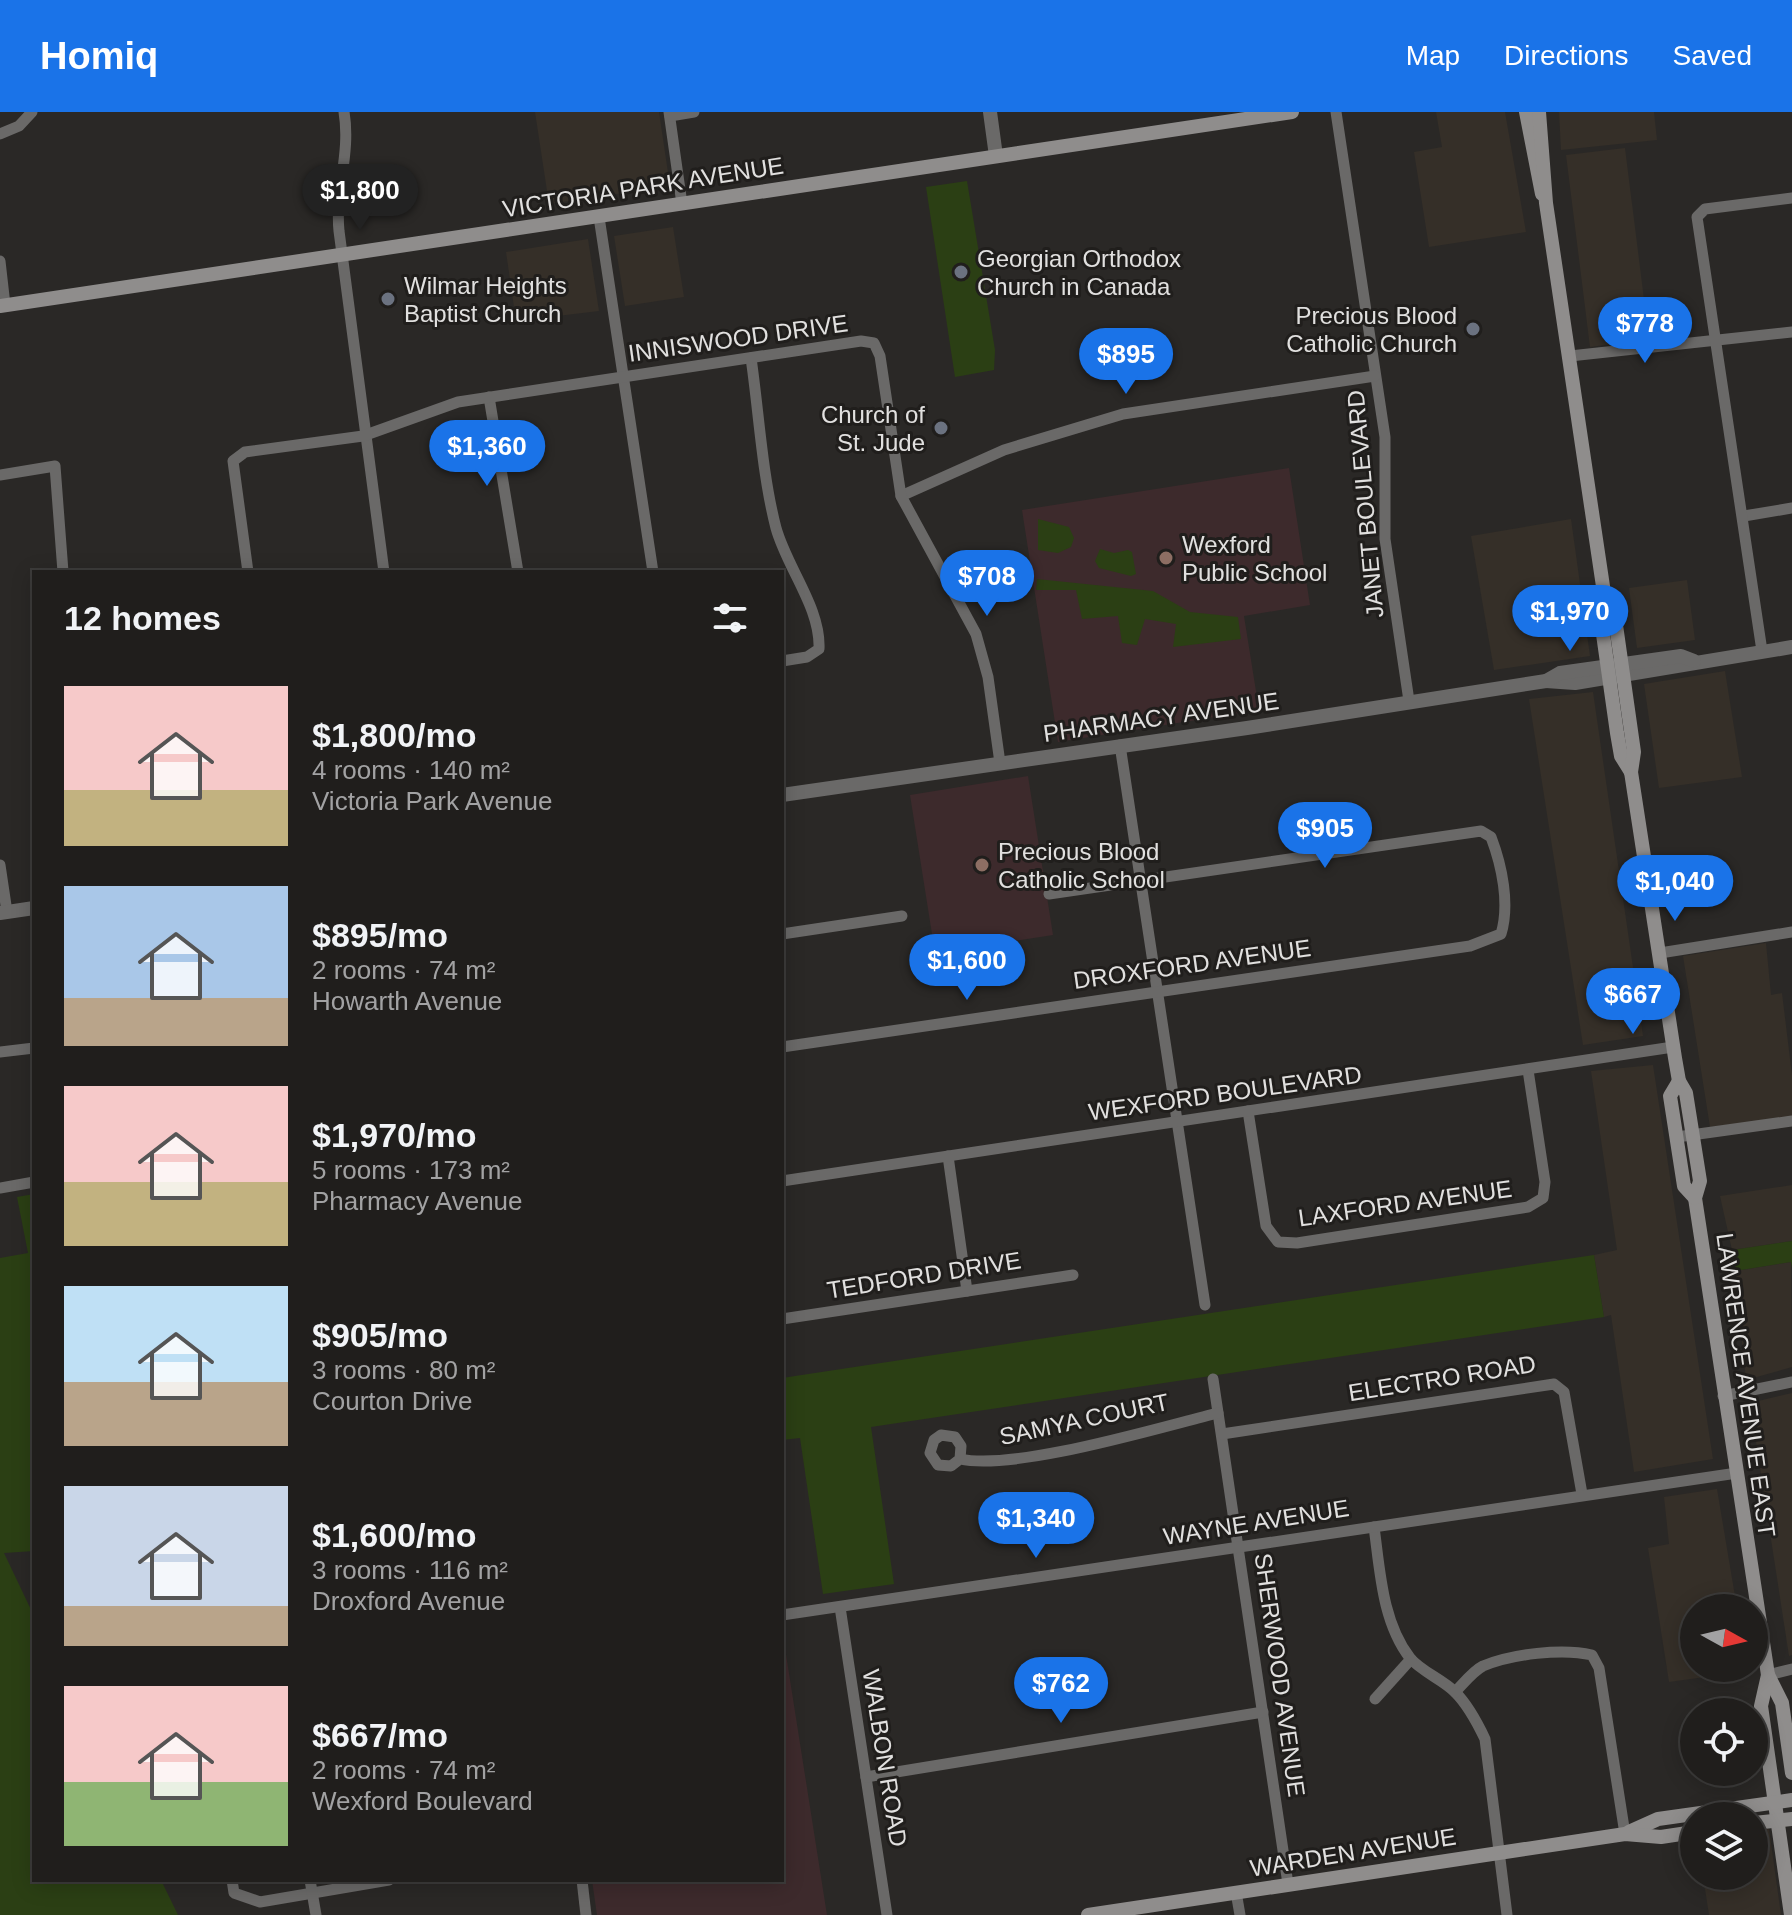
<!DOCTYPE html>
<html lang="en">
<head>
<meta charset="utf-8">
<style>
	:root { --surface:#201e1c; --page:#282725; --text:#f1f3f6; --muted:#a2a2a3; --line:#3d3c3b; --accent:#1a73e8 }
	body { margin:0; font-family:Helvetica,sans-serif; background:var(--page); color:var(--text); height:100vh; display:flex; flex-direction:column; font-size:30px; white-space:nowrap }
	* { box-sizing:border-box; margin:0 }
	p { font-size:26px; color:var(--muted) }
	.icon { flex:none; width:44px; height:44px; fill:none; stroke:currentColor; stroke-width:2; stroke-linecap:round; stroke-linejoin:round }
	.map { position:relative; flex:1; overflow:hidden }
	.panel { position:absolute; left:32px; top:458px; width:752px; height:1312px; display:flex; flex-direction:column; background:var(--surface); border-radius:0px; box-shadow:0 4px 20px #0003,0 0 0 2px var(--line) }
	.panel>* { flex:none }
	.needle { width:52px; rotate:98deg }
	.buttons { position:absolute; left:1680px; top:1482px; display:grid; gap:16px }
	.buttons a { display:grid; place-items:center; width:88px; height:88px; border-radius:50%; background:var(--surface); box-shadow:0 4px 20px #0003,0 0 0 2px var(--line); font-size:40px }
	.price { position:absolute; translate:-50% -68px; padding:0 18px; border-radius:28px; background:var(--accent); color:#fff; font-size:26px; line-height:52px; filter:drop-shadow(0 2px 4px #0008) }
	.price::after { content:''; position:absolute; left:50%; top:48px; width:24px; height:18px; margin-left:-12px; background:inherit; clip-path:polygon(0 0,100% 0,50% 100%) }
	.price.active { background:#222; color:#fff }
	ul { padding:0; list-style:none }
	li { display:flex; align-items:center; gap:24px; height:200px; padding:0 32px }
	li span { display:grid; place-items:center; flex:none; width:224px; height:160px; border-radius:0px; color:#555 }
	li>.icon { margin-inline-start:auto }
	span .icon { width:96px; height:96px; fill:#fffc; stroke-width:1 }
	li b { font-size:34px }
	h2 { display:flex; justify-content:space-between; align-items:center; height:96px; padding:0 32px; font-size:34px }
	header { display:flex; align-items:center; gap:48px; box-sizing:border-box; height:112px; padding:0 40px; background:var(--accent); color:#fff }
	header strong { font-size:38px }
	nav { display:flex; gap:44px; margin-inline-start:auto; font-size:28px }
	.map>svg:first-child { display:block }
</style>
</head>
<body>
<header>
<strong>Homiq</strong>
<nav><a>Map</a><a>Directions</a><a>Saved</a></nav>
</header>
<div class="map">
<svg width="1792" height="1803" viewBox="0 0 1792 1803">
	<rect width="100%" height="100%" fill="#2a2826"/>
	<!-- built -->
	<g fill="#352f28">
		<polygon points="535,0 659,0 670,74 549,92"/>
		<polygon points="1436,0 1505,0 1526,120 1429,135 1414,40 1442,35"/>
		<polygon points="1559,0 1654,0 1657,28 1561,38"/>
		<polygon points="1625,36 1649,227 1590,235 1566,43"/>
		<polygon points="673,115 684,185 625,194 614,124"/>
		<polygon points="588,127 599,199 516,209 506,140"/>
		<polygon points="1571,407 1590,544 1494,558 1471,424"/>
		<polygon points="1687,468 1695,528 1637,536 1629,476"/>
		<polygon points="1725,559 1742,665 1659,676 1644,572"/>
		<polygon points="1593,580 1643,924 1583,933 1529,587"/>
		<polygon points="1766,831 1771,883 1782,881 1792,963 1792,1005 1710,1015 1683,844"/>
		<polygon points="1653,953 1713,1347 1634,1360 1611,1203 1604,1205 1594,1143 1617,1138 1591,959"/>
		<polygon points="1792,1073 1792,1129 1732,1138 1720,1084"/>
		<polygon points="1791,1150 1792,1255 1746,1268 1735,1159"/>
		<polygon points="1792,1281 1792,1543 1789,1544 1750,1291"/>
		<polygon points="1717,1377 1737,1496 1694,1496 1694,1556 1747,1556 1748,1559 1669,1570 1648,1436 1669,1432 1664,1385"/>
		<polygon points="1769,1717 1781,1803 1709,1803 1703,1764 1754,1764 1754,1719"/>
	</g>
	<!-- education -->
	<g fill="#3d2a2c">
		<polygon points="1289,356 1310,493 1244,504 1259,598 1058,630 1022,398"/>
		<polygon points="1028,664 1053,823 935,841 910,683"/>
		<polygon points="782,1517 827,1803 597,1803 592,1768 782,1768"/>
	</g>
	<!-- green -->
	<g fill="#2b3f14">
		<polygon points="967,69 995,238 994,258 955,265 926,75"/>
		<polygon points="1038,407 1069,415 1074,426 1071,435 1058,441 1038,438"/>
		<polygon points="1100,437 1114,441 1128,438 1132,440 1136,462 1131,464 1099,456 1095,449"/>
		<polygon points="1037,467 1153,479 1190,500 1238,505 1241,527 1173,535 1176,512 1145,507 1137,533 1122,531 1118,504 1082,507 1076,478 1036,478"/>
		<polygon points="34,1082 34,1439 4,1441 34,1504 34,1768 161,1768 178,1803 0,1803 0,1146 28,1141 17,1085"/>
		<polygon points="1792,1129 1792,1156 1791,1150 1735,1159 1732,1138"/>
		<polygon points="1594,1143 1604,1205 871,1315 894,1472 823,1482 800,1326 782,1328 782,1266"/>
	</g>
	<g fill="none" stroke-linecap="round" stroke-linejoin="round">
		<!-- minor -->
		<g stroke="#6a6968" stroke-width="11">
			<path d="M 344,0 C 351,41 335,79 339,119 L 384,460"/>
			<polyline points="669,0 682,92"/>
			<polyline points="1336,0 1385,325 1385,427 1409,589"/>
			<polyline points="670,4 694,0"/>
			<polyline points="0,22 19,14 32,0"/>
			<polyline points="599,105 653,460"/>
			<polyline points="0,149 5,193"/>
			<polyline points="1570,244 1792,220"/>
			<path d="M 751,246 C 759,301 762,362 776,416 C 787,456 821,496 819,537 L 807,545 L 782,549"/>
			<polyline points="489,285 518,460"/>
			<polyline points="0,363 55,354 63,460"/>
			<polyline points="901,384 1004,338 1123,302 1375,264"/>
			<polyline points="1744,404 1792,396"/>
			<polyline points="248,460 233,349 245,340 363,324 458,290 861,229 874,231 880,244 901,384 976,522 988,565 1000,651"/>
			<polyline points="1762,539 1697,105 1705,97 1792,86"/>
			<polyline points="1120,633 1205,1193"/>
			<polyline points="0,753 7,800"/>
			<polyline points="782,822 902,804"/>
			<polyline points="1660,841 1792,820"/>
			<path d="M 782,935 L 1470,834 L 1501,822 C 1510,792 1502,754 1491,725 L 1481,719 L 1049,782"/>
			<polyline points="0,940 34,936"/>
			<polyline points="1248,999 1266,1114 1278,1130 1297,1131 1528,1095 1543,1086 1545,1070 1528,958"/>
			<polyline points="1677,1025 1792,1009"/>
			<polyline points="948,1044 967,1179"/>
			<polyline points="782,1069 1673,935"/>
			<polyline points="0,1076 34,1070"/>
			<polyline points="782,1207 1073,1163"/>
			<polyline points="1213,1267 1288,1772"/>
			<polyline points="1723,1284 1792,1270"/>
			<polyline points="1222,1322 1554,1272 1564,1280 1582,1382"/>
			<path d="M 960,1347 L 961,1334 L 955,1325 L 941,1323 L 934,1328 L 930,1341 L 938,1353 L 951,1354 L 960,1347 C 1015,1359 1157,1316 1218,1301"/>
			<path d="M 1374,1415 C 1380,1458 1382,1510 1410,1546 C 1422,1560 1442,1567 1455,1580 C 1468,1593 1477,1610 1485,1627 L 1507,1803"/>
			<polyline points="840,1495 887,1803"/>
			<polyline points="782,1503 1737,1361"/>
			<polyline points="1768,1563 1792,1557"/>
			<path d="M 1455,1580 C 1463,1572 1473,1559 1483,1554 C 1512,1542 1562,1536 1592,1543 L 1599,1556 L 1625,1722"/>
			<polyline points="1375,1587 1411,1547"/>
			<polyline points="866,1665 1263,1600"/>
			<polyline points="232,1768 234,1781 260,1790 389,1768"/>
			<polyline points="310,1768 316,1803"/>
			<polyline points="582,1768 586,1803"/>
			<polyline points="1236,1780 1240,1803"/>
		</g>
		<!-- tertiary -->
		<g stroke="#6a6968" stroke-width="14">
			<polyline points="990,0 996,44"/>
			<polyline points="1546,569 1575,571 1792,535"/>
			<polyline points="782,683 1247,616 1546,569 1560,561 1681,544 1694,549"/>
			<polyline points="0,801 34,796"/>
		</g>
		<!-- secondary -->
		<g stroke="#8f8d8c" stroke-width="14">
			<polyline points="1526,0 1542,82"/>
			<polyline points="1539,0 1546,91 1604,481 1599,494 1617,621 1621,644 1631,660"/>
			<polyline points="0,194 1292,0"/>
			<polyline points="1604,481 1613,492 1634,640 1631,660 1675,946 1679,969 1686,981 1700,1069 1695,1086 1768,1563 1782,1591 1792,1661"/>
			<polyline points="1679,969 1670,984 1684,1074 1695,1086"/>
			<polyline points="1768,1563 1761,1594 1791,1803"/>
			<polyline points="1754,1711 1792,1707"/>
			<polyline points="1629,1720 1658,1707 1792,1688"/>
			<polyline points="1088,1803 1625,1722 1661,1725 1694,1720"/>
		</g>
	</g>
	<!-- markers -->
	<g fill="#6b7280" stroke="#201e1c" stroke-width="3">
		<circle cx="961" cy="160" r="8"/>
		<circle cx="388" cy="187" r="8"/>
		<circle cx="1473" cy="217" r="8"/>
		<circle cx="941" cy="316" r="8"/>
	</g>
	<g fill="#8d6e63" stroke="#201e1c" stroke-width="3">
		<circle cx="1166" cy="446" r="8"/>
		<circle cx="982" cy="753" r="8"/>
	</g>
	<g text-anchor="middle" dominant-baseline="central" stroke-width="6" stroke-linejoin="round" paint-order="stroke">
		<!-- street labels -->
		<g font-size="24" fill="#e1e0df" stroke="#201e1c">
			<text transform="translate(643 75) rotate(-9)">VICTORIA PARK AVENUE</text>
			<text transform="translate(738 226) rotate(-8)">INNISWOOD DRIVE</text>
			<text transform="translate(1365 392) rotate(-95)">JANET BOULEVARD</text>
			<text transform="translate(1161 605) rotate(-8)">PHARMACY AVENUE</text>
			<text transform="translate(1192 852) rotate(-8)">DROXFORD AVENUE</text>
			<text transform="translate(1225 981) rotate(-8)">WEXFORD BOULEVARD</text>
			<text transform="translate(1405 1091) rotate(-8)">LAXFORD AVENUE</text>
			<text transform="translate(924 1163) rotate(-9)">TEDFORD DRIVE</text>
			<text transform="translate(1442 1266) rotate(-9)">ELECTRO ROAD</text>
			<text transform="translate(1746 1273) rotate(82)">LAWRENCE AVENUE EAST</text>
			<text transform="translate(1084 1307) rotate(-12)">SAMYA COURT</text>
			<text transform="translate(1256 1410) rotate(-9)">WAYNE AVENUE</text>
			<text transform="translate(1280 1563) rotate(82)">SHERWOOD AVENUE</text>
			<text transform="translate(885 1646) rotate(81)">WALBON ROAD</text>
			<text transform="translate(1353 1740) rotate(-9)">WARDEN AVENUE</text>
		</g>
		<!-- poi labels -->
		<g font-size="24" fill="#e1e0df" stroke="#201e1c" text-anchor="start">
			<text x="977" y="146">Georgian Orthodox<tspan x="977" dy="28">Church in Canada</tspan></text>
			<text x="404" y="173">Wilmar Heights<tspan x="404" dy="28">Baptist Church</tspan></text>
			<text x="1457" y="203" text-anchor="end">Precious Blood<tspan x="1457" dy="28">Catholic Church</tspan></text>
			<text x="925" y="302" text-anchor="end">Church of<tspan x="925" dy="28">St. Jude</tspan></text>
			<text x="1182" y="432">Wexford<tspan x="1182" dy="28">Public School</tspan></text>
			<text x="998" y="739">Precious Blood<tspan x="998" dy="28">Catholic School</tspan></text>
		</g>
	</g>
</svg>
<div class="buttons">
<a><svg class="needle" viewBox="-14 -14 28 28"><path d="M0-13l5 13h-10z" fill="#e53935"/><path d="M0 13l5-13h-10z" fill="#a2a2a3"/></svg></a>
<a><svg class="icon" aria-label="locate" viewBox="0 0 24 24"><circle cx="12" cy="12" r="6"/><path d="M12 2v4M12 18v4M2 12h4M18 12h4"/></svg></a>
<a><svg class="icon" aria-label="layers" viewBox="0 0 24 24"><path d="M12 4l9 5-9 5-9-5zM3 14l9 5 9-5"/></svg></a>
</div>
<b class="price active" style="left:360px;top:120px">$1,800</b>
<b class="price" style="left:1645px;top:253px">$778</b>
<b class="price" style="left:1126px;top:284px">$895</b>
<b class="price" style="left:487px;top:376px">$1,360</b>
<b class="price" style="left:987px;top:506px">$708</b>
<b class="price" style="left:1570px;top:541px">$1,970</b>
<b class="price" style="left:1325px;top:758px">$905</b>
<b class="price" style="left:1675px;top:811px">$1,040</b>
<b class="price" style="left:967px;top:890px">$1,600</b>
<b class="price" style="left:1633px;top:924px">$667</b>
<b class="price" style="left:1036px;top:1448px">$1,340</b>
<b class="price" style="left:1061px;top:1613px">$762</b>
<section class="panel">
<h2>12 homes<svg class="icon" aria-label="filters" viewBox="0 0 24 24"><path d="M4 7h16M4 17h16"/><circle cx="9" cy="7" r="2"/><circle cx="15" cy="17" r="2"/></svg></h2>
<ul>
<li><span style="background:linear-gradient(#f6c9c9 65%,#c2b280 0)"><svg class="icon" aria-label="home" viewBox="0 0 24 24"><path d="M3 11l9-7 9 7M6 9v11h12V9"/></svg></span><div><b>$1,800/mo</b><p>4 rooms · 140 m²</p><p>Victoria Park Avenue</p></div></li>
<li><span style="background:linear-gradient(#a9c7e8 70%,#b9a48a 0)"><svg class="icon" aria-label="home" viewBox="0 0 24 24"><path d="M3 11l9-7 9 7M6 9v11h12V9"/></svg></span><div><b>$895/mo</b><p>2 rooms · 74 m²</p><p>Howarth Avenue</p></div></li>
<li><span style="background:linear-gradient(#f6c9c9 60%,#c2b280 0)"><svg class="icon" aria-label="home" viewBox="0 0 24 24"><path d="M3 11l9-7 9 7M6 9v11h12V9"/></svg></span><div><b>$1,970/mo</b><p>5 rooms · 173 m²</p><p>Pharmacy Avenue</p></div></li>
<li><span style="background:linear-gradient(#bfe0f5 60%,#b9a48a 0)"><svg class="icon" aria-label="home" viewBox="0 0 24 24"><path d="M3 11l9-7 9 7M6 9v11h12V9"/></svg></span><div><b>$905/mo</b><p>3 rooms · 80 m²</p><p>Courton Drive</p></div></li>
<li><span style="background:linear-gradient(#c9d6e8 75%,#b9a48a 0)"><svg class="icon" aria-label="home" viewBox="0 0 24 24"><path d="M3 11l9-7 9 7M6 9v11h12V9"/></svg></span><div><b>$1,600/mo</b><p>3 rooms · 116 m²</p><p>Droxford Avenue</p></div></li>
<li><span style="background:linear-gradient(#f6c9c9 60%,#8fb573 0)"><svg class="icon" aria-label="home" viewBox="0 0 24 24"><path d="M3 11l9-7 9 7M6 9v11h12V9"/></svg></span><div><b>$667/mo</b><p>2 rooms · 74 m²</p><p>Wexford Boulevard</p></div></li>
</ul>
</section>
</div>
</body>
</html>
